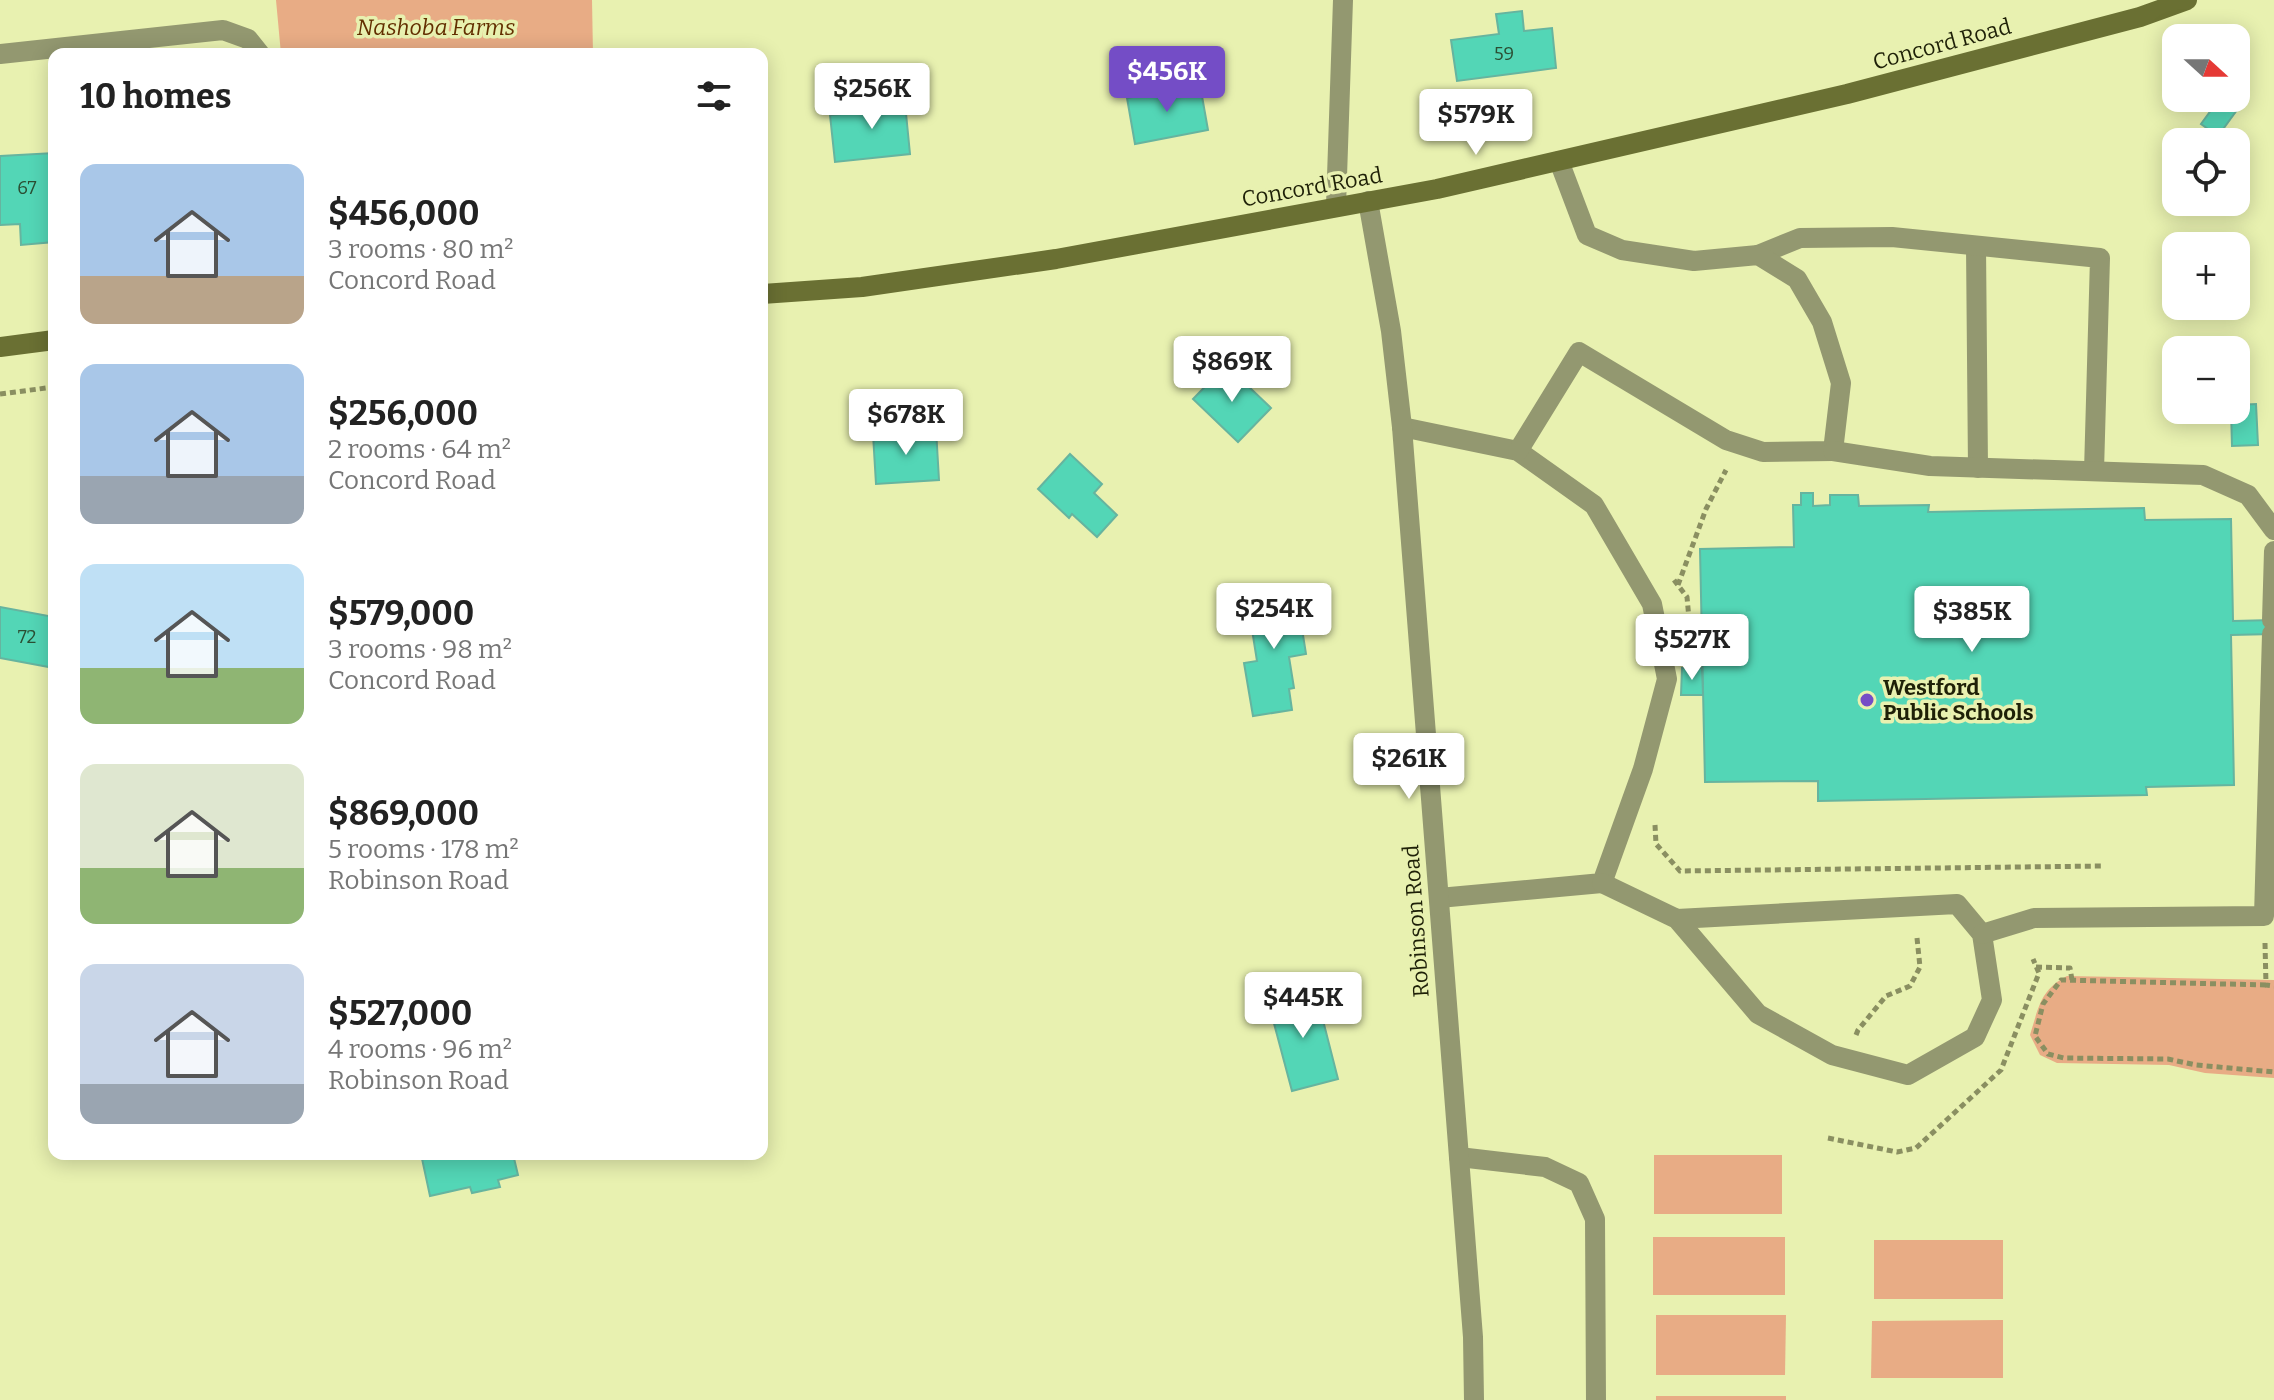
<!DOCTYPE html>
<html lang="en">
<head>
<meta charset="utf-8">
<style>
	:root { --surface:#fff; --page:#f6f6f6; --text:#222; --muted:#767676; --accent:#744dc6 }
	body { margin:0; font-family:Bitter,serif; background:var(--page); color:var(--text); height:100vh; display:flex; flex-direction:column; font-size:30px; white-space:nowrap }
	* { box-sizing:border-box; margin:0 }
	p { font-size:26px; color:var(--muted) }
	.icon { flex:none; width:44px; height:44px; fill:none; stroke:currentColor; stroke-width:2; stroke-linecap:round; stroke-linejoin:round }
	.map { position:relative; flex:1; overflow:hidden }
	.sheet { position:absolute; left:48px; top:48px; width:720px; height:1112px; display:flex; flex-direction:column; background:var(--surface); border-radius:16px; box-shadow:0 4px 20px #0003 }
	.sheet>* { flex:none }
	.needle { width:52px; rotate:111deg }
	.fabs { position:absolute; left:2162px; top:24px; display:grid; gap:16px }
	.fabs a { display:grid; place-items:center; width:88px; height:88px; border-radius:16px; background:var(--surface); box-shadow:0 4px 20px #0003; font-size:40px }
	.price { position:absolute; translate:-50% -68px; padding:0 18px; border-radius:8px; background:#fff; color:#222; font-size:26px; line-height:52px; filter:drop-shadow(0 2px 4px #0008) }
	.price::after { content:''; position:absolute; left:50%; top:48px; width:24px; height:18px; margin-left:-12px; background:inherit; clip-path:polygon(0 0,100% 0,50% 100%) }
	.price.current { background:var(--accent); color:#fff }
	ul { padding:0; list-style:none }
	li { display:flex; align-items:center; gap:24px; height:200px; padding:0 32px }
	li span { display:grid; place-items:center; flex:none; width:224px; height:160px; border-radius:16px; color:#555 }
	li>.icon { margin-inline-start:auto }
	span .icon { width:96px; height:96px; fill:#fffc; stroke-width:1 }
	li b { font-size:34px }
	h2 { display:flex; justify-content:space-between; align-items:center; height:96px; padding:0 32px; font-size:34px }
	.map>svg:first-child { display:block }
</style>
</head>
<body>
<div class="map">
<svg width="2274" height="1400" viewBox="0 0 2274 1400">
	<rect width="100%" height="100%" fill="#e8f1b0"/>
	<!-- green -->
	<g fill="#e8ac85">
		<polygon points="276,0 592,0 593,54 281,54"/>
		<path d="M 2067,976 L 2274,980 L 2274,1078 L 2205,1073 L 2169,1065 L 2057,1063 L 2040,1055 L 2030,1035 C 2039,1007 2040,990 2067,976 Z"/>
		<rect x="1654" y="1155" width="128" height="59"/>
		<rect x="1653" y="1237" width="132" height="58"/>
		<rect x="1874" y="1240" width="129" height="59"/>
		<polygon points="1656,1315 1786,1315 1785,1375 1656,1375"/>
		<polygon points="2003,1320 2003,1378 1871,1378 1872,1321"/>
		<rect x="1656" y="1396" width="130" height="4"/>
	</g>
	<!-- building -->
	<g fill="#53d6b6" stroke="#66b49f" stroke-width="2">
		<polygon points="1522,11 1524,31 1552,28 1556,68 1457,81 1451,40 1499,34 1496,14"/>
		<polygon points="1200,85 1208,130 1135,144 1127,98"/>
		<polygon points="904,93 910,154 835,162 830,115 876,111 875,96"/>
		<polygon points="2220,98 2237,110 2218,136 2201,124"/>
		<polygon points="54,153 54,242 21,245 20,224 0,225 0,156"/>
		<polygon points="1226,365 1271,408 1238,442 1193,399"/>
		<polygon points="2256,404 2258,445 2232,446 2231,410 2236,410 2236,405"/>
		<polygon points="936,429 939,480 876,484 873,434"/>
		<polygon points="1070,454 1102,484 1094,493 1117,515 1097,537 1072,514 1069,518 1038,489"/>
		<polygon points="1801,493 1813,493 1813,506 1830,505 1830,495 1858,495 1859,506 1929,505 1928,512 2144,508 2145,520 2231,519 2233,621 2274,620 2274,634 2231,635 2234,785 2146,787 2147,795 1818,801 1818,781 1705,782 1700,549 1794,547 1793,505 1801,505"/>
		<polygon points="1296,591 1306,654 1289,657 1294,688 1289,689 1292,710 1253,716 1244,663 1257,661 1247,598"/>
		<polygon points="0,607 54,617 54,668 0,658"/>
		<polygon points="1682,668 1702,668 1703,695 1681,695"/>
		<polygon points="1315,989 1338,1079 1292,1091 1268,1001"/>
		<polygon points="421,1154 513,1154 518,1175 498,1180 500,1187 472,1193 470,1187 430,1196"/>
	</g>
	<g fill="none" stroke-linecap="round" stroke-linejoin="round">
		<!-- path -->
		<g stroke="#8a8f61" stroke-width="5" stroke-dasharray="6 4" stroke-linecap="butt">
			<polyline points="0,394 54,387"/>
			<polyline points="1674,580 1687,597 1691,641"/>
			<polyline points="1678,585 1706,509 1726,470"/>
			<polyline points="1655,825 1656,844 1680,871 2104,866"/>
			<polyline points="2265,943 2266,985 2274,986"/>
			<polyline points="2036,967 2070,968 2072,980"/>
			<polyline points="2266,985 2061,980 2043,1004 2035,1036 2048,1054 2064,1058 2168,1059 2196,1065 2274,1072"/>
			<polyline points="1856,1035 1858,1030 1886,996 1910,986 1920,967 1917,938"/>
			<polyline points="1828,1138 1897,1152 1916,1148 2001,1070 2039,973 2033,959"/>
		</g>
		<!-- lane -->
		<g stroke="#939870" stroke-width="20">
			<polyline points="0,54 223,30 248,39 260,54"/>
			<polyline points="1976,246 1978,468"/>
			<polyline points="1758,255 1800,238 1892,237 2100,258 2094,471"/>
			<polyline points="1402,427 1518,451 1594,505 1652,604 1667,679 1643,769 1602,883 1439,898"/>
			<polyline points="1518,451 1579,352 1726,440 1763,452 1833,451 1841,383 1822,322 1797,279 1758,255 1694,261 1622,250 1587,235 1559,161"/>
			<polyline points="1833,451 1930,466 2203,475 2248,495 2274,530"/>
			<polyline points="2272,620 2274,551"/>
			<polyline points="1602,883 1677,919 1758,1014 1832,1055 1908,1075 1975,1037 1992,1000 1982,934 1957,904 1677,919"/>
			<polyline points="1982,934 2034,918 2264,916 2272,634"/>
			<polyline points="1459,1157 1545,1167 1579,1183 1595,1219 1596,1400"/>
		</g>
		<!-- street -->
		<g stroke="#939870" stroke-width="20">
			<polyline points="1368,201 1391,331 1402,427 1473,1337 1474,1400"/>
			<polyline points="1336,206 1343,0"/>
		</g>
		<!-- secondary -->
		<g stroke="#6a7033" stroke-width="20">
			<polyline points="762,294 862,287 1056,259 1437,189 1847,94 2140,17 2187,0"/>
			<polyline points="0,347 54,340"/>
		</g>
	</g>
	<!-- markers -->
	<circle fill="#744dc6" stroke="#e8f1b0" stroke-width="3" cx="1867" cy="700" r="8"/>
	<g text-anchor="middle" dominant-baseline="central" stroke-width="7" stroke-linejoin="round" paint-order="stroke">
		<!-- number labels -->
		<g font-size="18" fill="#2b4e33">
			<text x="1504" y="54">59</text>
			<text x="27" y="188">67</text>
			<text x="27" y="637">72</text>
		</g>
		<!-- park labels -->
		<g font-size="22" font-style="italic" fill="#632f00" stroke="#e8f1b0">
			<text x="436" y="27">Nashoba Farms</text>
		</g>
		<!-- street labels -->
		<g font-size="22" fill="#1e2007" stroke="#e8f1b0">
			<text transform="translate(1942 44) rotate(-15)">Concord Road</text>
			<text transform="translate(1312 187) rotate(-10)">Concord Road</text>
			<text transform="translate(1416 921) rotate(-94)">Robinson Road</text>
		</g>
		<!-- poi labels -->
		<g font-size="22" font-weight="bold" fill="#1e2007" stroke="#e8f1b0" text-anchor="start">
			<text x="1883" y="687">Westford<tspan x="1883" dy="25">Public Schools</tspan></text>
		</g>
	</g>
</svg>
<div class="fabs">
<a><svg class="needle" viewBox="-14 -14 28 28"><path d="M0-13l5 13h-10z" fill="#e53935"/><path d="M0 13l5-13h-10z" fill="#767676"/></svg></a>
<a><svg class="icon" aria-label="locate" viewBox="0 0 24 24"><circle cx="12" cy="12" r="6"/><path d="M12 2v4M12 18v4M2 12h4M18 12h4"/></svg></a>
<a>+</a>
<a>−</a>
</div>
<b class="price current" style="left:1167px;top:114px">$456K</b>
<b class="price" style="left:872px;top:131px">$256K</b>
<b class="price" style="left:1476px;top:157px">$579K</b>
<b class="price" style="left:1232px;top:404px">$869K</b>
<b class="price" style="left:906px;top:457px">$678K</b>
<b class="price" style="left:1274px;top:651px">$254K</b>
<b class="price" style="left:1972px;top:654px">$385K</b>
<b class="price" style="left:1692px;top:682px">$527K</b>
<b class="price" style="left:1409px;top:801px">$261K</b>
<b class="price" style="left:1303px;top:1040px">$445K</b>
<section class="sheet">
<h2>10 homes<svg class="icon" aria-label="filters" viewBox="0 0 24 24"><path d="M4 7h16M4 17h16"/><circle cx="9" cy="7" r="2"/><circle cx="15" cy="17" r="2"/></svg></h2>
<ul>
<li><span style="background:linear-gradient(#a9c7e8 70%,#b9a48a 0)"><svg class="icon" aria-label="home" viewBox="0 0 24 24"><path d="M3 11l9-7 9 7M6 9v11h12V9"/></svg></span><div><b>$456,000</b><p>3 rooms · 80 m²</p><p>Concord Road</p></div></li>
<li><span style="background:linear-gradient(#a9c7e8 70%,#9aa5b1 0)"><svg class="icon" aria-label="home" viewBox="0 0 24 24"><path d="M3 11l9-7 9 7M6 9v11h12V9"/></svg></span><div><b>$256,000</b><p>2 rooms · 64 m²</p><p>Concord Road</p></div></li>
<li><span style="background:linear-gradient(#bfe0f5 65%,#8fb573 0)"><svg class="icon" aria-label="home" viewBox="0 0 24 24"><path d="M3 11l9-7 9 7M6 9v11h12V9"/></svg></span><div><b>$579,000</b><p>3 rooms · 98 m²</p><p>Concord Road</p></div></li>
<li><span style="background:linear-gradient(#dfe7d0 65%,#8fb573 0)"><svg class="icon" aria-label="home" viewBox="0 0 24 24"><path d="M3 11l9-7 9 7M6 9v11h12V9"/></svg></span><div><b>$869,000</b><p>5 rooms · 178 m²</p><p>Robinson Road</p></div></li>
<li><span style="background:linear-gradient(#c9d6e8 75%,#9aa5b1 0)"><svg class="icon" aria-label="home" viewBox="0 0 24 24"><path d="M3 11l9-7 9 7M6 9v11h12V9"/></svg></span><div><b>$527,000</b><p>4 rooms · 96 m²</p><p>Robinson Road</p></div></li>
</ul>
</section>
</div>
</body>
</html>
